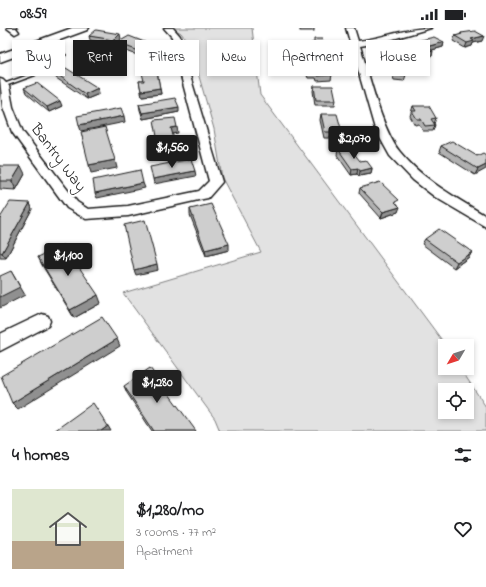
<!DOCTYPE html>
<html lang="en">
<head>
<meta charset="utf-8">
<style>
	:root { --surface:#fff; --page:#f2f2f2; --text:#202124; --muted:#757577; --accent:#1c1c1c }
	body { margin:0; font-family:"Indie Flower",sans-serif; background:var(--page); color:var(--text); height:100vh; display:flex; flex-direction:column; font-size:15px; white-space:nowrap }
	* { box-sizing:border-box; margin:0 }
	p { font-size:13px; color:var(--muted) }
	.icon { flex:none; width:22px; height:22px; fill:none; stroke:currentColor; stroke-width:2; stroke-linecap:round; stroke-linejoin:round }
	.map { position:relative; height:403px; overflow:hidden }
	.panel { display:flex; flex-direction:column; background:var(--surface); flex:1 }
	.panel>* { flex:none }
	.guide { position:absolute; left:12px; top:12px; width:462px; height:36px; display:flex; gap:8px }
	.needle { width:26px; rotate:231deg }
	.controls { position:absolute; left:438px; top:311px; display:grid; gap:8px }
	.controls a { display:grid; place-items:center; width:36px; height:36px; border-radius:0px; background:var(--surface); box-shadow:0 2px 6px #0003; font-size:20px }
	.price { position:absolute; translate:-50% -34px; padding:0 9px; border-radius:4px; background:var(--accent); color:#fff; font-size:13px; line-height:26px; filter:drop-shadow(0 1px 2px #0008) }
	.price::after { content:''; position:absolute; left:50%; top:24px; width:12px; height:9px; margin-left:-6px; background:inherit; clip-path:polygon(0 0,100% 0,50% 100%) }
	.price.active { background:#222; color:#fff }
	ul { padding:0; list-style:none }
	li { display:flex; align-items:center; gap:12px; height:100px; padding:0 12px }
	li span { display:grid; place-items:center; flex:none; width:112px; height:80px; border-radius:0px; color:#555 }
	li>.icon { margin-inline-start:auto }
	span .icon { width:48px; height:48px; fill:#fffc; stroke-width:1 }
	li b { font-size:17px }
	h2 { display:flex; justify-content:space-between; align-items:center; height:48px; padding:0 12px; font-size:17px }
	.tag { padding:0 14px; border-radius:0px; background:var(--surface); box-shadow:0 2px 6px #0003; font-size:14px; line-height:36px }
	.tag.active { background:var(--accent); color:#fff }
	.status { display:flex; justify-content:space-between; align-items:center; height:28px; padding:0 20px; background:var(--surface); direction:ltr }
	.status svg { height:11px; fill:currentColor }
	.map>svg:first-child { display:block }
</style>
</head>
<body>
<div class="status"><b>08:59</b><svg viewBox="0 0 49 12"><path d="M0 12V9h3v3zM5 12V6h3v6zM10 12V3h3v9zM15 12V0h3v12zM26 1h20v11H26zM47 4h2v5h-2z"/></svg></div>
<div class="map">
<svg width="486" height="403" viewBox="0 0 486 403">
	<rect width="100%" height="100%" fill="#fff"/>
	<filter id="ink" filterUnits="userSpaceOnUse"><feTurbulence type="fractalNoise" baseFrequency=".025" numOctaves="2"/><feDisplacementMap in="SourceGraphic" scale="8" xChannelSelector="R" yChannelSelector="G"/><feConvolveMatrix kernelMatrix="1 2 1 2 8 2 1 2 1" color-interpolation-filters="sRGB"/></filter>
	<g filter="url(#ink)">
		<!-- green -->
		<path fill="#e2e2e2" stroke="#7f7f7f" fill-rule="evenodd" d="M 172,0 L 252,0 L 260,67 L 444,315 L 445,318 L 445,340 L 460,340 L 486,379 L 486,403 L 220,403 L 215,391 L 123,265 L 261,224 L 222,150 L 214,101 L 190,17 L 181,5 ZM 445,362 L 467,362 L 467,384 L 445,384 Z"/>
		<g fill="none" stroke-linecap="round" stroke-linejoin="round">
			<defs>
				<g id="lane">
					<path d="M 44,12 L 48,12 L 52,19 L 50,23 C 38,27 23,31 12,25 L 14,24 L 31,25 L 46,21 L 48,19 L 44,13 Z"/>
					<polygon points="31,46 35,47 5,58 1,57"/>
				</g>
				<g id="street">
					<polygon points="7,0 16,0 19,4 15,6"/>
					<polygon points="164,0 173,0 180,8 181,18 222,154 208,170 203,171 128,188 86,191 67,180 12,104 3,79 0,51 3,52 9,58 13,79 23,104 77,174 88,181 128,178 199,163 209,153 173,18 172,9"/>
					<path d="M 346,0 L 354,0 L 358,13 C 383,10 406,0 431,0 L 379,15 L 360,18 C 369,46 382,103 400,124 C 423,152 455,169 486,188 L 486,199 L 435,169 L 413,152 L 390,128 L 375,101 Z"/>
					<polygon points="42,286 48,288 50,293 48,298 0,323 0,306"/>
				</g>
				<polygon id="secondary" points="72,0 89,0 87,2 0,34 0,26"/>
			</defs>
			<!-- lane casing -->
			<use href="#lane" stroke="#1c1c1c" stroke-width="3"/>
			<!-- street casing -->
			<use href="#street" stroke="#1c1c1c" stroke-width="3"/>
			<!-- secondary casing -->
			<use href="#secondary" stroke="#1c1c1c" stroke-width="3"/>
			<!-- lane -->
			<use href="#lane" fill="#fff" fill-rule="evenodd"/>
			<!-- street -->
			<use href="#street" fill="#fff" fill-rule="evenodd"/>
			<!-- secondary -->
			<use href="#secondary" fill="#fff" fill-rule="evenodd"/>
		</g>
		<!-- wall -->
		<g fill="#b1b1b1" stroke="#1c1c1c">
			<rect x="300" y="0" width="14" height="3"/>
			<polygon points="461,5 482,13 473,15 472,18 465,20 453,13 455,8 460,7"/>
			<polygon points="89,8 121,11 118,14 152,17 152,22 148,24 163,43 157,44 161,66 142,68 139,53 144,53 145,45 142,38 141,33 145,32 143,26 140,28 118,20 117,15 115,17 90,12"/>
			<polygon points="444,14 443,19 432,22 432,28 425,30 408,20 409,15"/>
			<polygon points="66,26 66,28 36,40 26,33 25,31"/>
			<polygon points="392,26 410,38 409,43 404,43 406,47 404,53 394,52 389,37"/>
			<polygon points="314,38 332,47 331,52 317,53 316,50 308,50 306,45 307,39 314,39"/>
			<polygon points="54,44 98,60 99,66 87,71 56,50"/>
			<polygon points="314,58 336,72 335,77 315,77 313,63"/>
			<polygon points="24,60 62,78 49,84 26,65"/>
			<polygon points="139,76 179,84 143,91 140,82"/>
			<polygon points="413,78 436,90 434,96 435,97 433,103 423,103 419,96 415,97 410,88"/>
			<polygon points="321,86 342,104 341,110 324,110 320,92"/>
			<polygon points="441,118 477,128 486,127 475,147 439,124"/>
			<polygon points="338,121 372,140 371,146 359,148 357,146 351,147 337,127"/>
			<polygon points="0,138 25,146 16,162 0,161"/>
			<polygon points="360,160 398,176 398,184 381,190 359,165"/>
			<polygon points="30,175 32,181 6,230 0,230 0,190"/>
			<polygon points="190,181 229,222 206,228 190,187"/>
			<polygon points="425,211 472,224 469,229 454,240 422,216"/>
			<polygon points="38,229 101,275 74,290 42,237"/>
			<polygon points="124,358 196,403 152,403 127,365"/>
		</g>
		<!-- shaded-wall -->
		<g fill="#909090" stroke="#1c1c1c">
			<polygon points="120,6 121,11 115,17 114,12"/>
			<polygon points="484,8 482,13 473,15 472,18 465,20 467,15 471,11"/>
			<polygon points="444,14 443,19 425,24 426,19"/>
			<polygon points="152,17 152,22 144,26 143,25 143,26 140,28 139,23"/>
			<polygon points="325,20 325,25 310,27 311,22"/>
			<polygon points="433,23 432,28 425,30 426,25"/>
			<polygon points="66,26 66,28 36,40 35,37"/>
			<polygon points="162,38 163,43 145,46 145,41"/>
			<polygon points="98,60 99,66 87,71 85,66"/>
			<polygon points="160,60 161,66 142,68 141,63"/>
			<polygon points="60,73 62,78 49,84 47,79"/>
			<polygon points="179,79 179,84 143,91 142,85"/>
			<polygon points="124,88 125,94 81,103 79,97"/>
			<polygon points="177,99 178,105 172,106 171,100"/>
			<polygon points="177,123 177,129 161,131 160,125"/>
			<polygon points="115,132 117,140 91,145 89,137"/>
			<polygon points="486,137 486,141 475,147 478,141"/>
			<polygon points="21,138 25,146 16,162 12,153"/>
			<polygon points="358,140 357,146 351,147 352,141"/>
			<polygon points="372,140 371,146 359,148 360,143"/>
			<polygon points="195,143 196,148 154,156 153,151"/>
			<polygon points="143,155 145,160 97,170 95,165"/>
			<polygon points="30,175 32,181 6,230 2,225"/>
			<polygon points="400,179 398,184 381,190 383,184"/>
			<polygon points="229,216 229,222 206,228 205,222"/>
			<polygon points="472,224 469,229 454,240 457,234"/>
			<polygon points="157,236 158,242 136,247 134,242"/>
			<polygon points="11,243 25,267 0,280 0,269"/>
			<polygon points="98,267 101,275 74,290 70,282"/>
			<polygon points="117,311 120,318 18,381 12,375"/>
			<polygon points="108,398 111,403 101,403"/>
		</g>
		<!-- building -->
		<g fill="#cecece" stroke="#1c1c1c">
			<polygon points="96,2 120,6 114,12 89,8"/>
			<polygon points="475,3 484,8 471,11 474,13 467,15 455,8 462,6 461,5"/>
			<polygon points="129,8 152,17 139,23 117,15"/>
			<polygon points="434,9 444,14 426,19 433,23 426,25 409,15"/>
			<polygon points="314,11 322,11 325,20 311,22 311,15 314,15"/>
			<polygon points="56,19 66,26 35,37 25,31"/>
			<polygon points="154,23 162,38 145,41 141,33 147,32 143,25"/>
			<polygon points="392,26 406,27 410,38 402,38 406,47 396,47 391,32 394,32"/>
			<polygon points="328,37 332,47 318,48 317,45 308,45 307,39 315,39 314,38"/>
			<polygon points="66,40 98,60 85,66 54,44"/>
			<polygon points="157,44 160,60 141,63 139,53 144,53 142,45"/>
			<polygon points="37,55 60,73 47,79 24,60"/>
			<polygon points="314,58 333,58 336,72 316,72"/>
			<polygon points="175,70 179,79 142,85 139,76"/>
			<polygon points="413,78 429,78 436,90 431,91 435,97 425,98 421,91 417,91 412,83 416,83"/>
			<polygon points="121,80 124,88 79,97 77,88"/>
			<polygon points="321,86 337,86 342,104 325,104"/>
			<polygon points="175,90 177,99 171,100 177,123 160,125 154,92"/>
			<polygon points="105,99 115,132 89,137 81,104"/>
			<polygon points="452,113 477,128 483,125 486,127 486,137 478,141 441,118"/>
			<polygon points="349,119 360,133 366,132 372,140 360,143 358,140 352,141 338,121"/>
			<polygon points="191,131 195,143 153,151 150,139"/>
			<polygon points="0,138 21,138 12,153 0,153"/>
			<polygon points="140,142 143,155 95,165 93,152"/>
			<polygon points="380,154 399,172 395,174 400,179 383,184 360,160"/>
			<polygon points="10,174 30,175 2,225 0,224 0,190"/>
			<polygon points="211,176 229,216 205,222 190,181"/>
			<polygon points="145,192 157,236 134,242 124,197"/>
			<polygon points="439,201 472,224 457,234 425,211"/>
			<polygon points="64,217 98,267 70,282 38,229"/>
			<polygon points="11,243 20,259 0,269 0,248"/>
			<polygon points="102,289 117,311 12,375 1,348"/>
			<polygon points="150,340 196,403 154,403 124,358"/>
			<polygon points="93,375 108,398 101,403 54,403"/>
		</g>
	</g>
	<g text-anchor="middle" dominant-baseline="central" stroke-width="4" stroke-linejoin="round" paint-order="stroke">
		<!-- street labels -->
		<g font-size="16" fill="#1c1c1c" stroke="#fff">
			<text transform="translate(58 130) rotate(53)">Bantry Way</text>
		</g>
	</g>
</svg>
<div class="controls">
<a><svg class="needle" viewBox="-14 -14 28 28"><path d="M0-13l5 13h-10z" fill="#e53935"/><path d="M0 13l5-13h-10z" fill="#757577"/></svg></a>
<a><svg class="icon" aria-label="locate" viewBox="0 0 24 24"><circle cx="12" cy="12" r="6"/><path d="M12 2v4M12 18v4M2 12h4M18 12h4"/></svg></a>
</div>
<b class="price" style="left:354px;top:132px">$2,070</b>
<b class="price" style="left:172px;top:141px">$1,560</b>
<b class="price" style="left:68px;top:249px">$1,100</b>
<b class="price active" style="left:157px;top:376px">$1,280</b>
<div class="guide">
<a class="tag">Buy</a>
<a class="tag active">Rent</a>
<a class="tag">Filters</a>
<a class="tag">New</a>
<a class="tag">Apartment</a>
<a class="tag">House</a>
</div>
</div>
<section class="panel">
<h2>4 homes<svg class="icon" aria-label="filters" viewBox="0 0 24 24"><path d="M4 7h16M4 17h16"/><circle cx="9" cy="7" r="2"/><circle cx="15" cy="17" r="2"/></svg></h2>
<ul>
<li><span style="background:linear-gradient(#dfe7d0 65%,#b9a48a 0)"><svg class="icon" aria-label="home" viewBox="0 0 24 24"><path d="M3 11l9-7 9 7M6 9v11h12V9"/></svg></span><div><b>$1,280/mo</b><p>3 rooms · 77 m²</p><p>Apartment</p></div><svg class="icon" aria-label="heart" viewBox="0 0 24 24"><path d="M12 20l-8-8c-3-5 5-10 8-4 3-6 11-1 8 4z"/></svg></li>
</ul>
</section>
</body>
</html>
